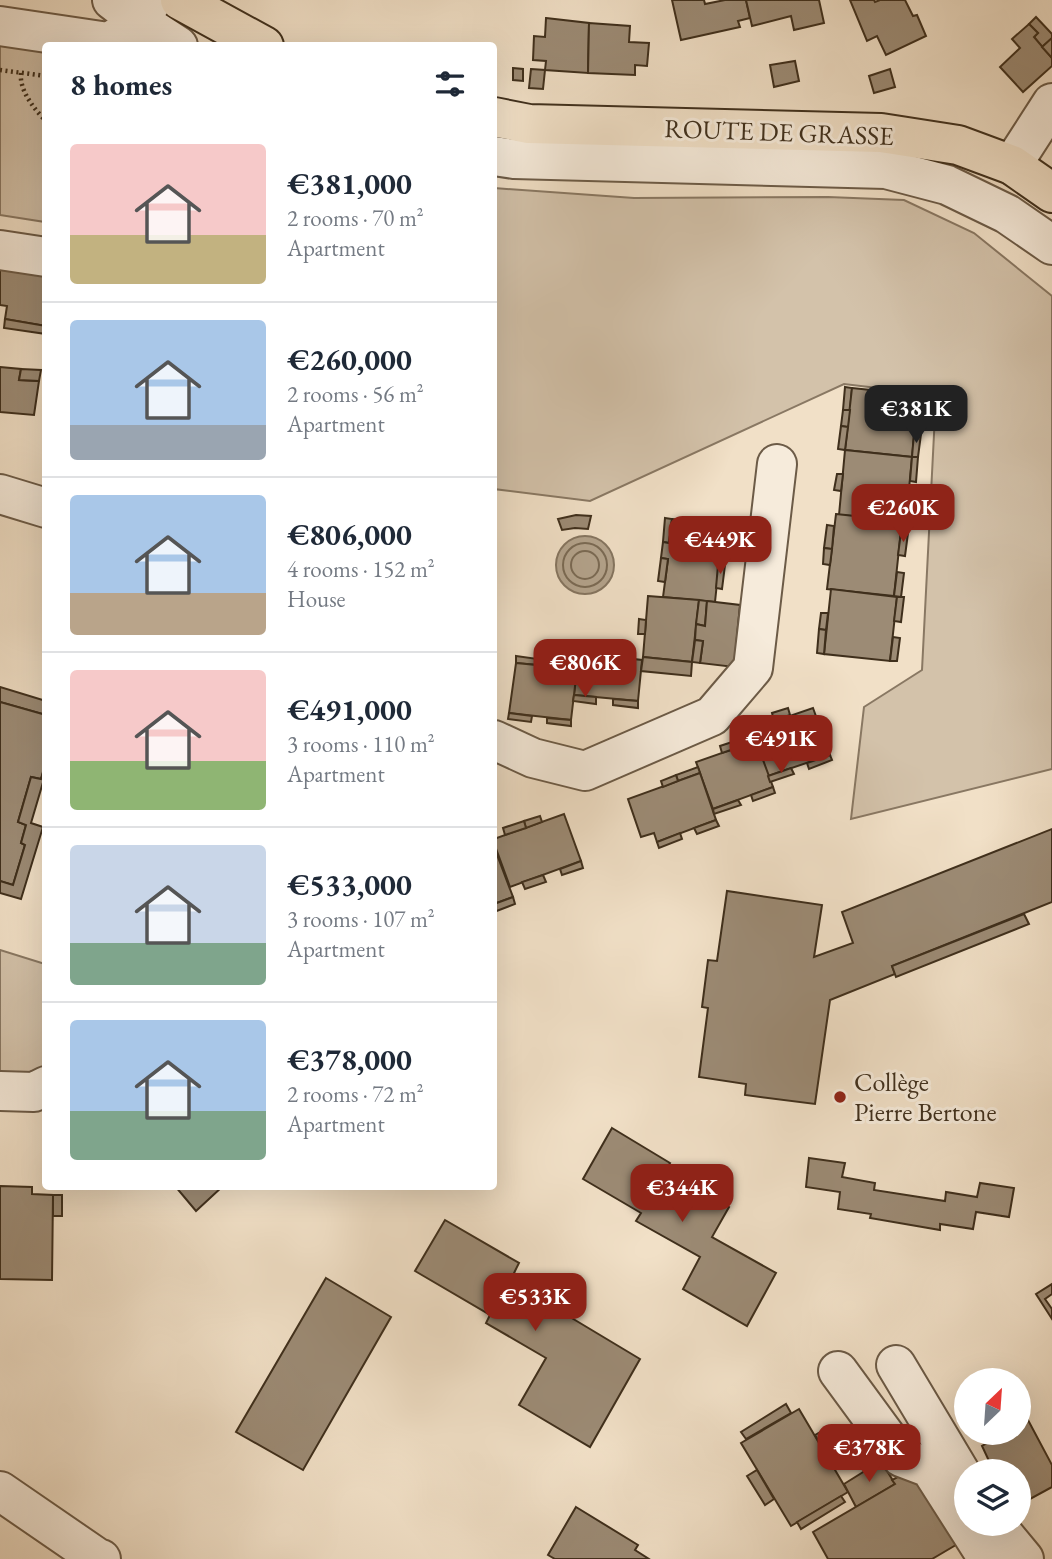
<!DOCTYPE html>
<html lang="en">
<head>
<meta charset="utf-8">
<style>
	:root { --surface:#fff; --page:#f2f2f3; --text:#1f2937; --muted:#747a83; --line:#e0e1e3; --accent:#8f2418 }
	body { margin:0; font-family:"EB Garamond",serif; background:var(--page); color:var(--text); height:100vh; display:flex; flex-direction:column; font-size:26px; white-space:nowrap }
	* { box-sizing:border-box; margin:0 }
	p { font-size:23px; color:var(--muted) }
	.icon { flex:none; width:38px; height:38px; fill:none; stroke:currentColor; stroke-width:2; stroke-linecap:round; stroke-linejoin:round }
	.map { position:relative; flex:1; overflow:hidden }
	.side { position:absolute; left:42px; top:42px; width:455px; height:1148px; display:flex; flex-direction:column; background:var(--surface); border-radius:7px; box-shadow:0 7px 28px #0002 }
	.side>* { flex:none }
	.needle { width:46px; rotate:25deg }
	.tools { position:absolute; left:954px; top:1368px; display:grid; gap:14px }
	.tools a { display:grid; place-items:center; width:77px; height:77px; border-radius:50%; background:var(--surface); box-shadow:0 7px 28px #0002; font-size:35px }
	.price { position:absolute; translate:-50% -60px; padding:0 16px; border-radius:14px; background:var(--accent); color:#fff; font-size:23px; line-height:46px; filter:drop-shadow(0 2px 4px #0008) }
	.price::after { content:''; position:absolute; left:50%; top:42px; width:21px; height:16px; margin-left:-10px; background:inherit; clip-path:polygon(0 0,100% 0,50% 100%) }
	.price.active { background:#222; color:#fff }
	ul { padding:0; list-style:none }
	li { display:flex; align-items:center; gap:21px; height:175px; padding:0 28px }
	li+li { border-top:2px solid var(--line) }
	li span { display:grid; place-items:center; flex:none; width:196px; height:140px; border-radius:7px; color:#555 }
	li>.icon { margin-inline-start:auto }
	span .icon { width:84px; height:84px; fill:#fffc; stroke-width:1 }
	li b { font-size:30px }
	h2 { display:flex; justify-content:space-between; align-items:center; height:84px; padding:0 28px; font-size:30px }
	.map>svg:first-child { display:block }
</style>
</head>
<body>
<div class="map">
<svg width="1052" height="1559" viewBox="0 0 1052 1559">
	<rect width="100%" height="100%" fill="#f1e0c7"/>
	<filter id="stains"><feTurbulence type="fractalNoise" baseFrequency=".00286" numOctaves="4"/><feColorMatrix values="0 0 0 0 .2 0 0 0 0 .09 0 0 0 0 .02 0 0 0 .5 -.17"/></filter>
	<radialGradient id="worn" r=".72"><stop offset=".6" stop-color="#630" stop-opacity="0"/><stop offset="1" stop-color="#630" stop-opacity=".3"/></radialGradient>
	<!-- green -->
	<g fill="#d3c2aa" stroke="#897863" stroke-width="2">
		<polygon points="0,34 46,46 45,222 0,215"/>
		<polygon points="494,188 634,198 828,197 904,200 974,233 1052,296 1052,769 851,819 864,707 922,670 936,395 844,384 590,501 494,489"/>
		<polygon points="0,950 45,964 45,1073 0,1079"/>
	</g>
	<!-- water -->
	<circle fill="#b4a48d" stroke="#857560" stroke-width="2" cx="585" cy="565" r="29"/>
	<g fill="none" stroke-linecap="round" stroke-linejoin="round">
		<!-- shore -->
		<g stroke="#7a6a54" stroke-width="2">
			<circle cx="585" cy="565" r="22"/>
			<circle cx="585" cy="565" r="14"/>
		</g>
	</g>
	<!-- building -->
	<g fill="#9c8b75" stroke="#3f2f1c" stroke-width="2">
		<polygon points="672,0 704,0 705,4 725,0 746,0 750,18 738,21 740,27 681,40"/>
		<polygon points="746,0 819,0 824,23 794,30 791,16 752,26"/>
		<polygon points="850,0 874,0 875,2 880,0 905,0 913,16 917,15 926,36 886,55 877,36 867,41"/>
		<polygon points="1036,17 1052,34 1052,38 1042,47 1034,37 1038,33 1029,24"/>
		<polygon points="546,18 589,23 588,73 545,70 546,61 533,60 534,36 545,37"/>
		<polygon points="589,23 630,26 629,42 649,43 647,66 635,65 635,75 588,73"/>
		<polygon points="1029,24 1038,33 1034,37 1052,58 1052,66 1023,92 1000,67 1020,48 1012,39"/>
		<polygon points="1052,38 1052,58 1042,47"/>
		<polygon points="795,61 799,81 774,87 770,65"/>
		<polygon points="513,68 523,69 523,81 513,80"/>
		<polygon points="531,69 545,70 543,89 529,88"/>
		<polygon points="890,69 895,87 874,93 869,76"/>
		<polygon points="0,261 46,276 46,326 5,319 7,306 0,305"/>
		<polygon points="5,319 46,326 46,334 4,328"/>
		<polygon points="0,367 21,369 19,380 39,381 34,415 0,412"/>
		<polygon points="21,369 41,370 39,381 19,380"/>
		<polygon points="845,387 852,388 850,410 843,410"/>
		<polygon points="852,388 918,395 912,457 845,450"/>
		<polygon points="843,410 850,410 848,427 841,426"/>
		<polygon points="841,426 848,427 845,450 838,449"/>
		<polygon points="914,433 921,434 918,457 912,457"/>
		<polygon points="845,450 912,457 906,521 839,515"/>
		<polygon points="912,457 918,457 916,482 910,481"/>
		<polygon points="837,474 843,474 841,491 834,490"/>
		<polygon points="908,497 914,498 912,521 906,521"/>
		<polygon points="836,514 902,521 894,596 827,589"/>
		<polygon points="576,515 591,516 588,529 575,528 562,530 558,519"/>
		<polygon points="665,518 672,519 669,543 663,542"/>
		<polygon points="672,519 723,525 715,602 663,597 668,559 661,558 663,542 669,543"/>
		<polygon points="827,525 834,526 832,549 824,548"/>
		<polygon points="901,532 908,533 905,556 898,555"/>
		<polygon points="824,548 832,549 830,565 823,564"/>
		<polygon points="661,558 668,559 665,582 658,581"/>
		<polygon points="718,565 725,565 722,589 716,588"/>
		<polygon points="897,572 904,573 901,597 894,596"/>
		<polygon points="831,589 897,597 890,661 824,654"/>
		<polygon points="648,596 699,600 692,662 643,657"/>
		<polygon points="897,597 904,597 901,622 894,621"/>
		<polygon points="699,600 707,601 705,626 696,624"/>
		<polygon points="707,601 740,605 734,667 700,663 703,641 695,640 696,624 705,626"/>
		<polygon points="821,613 828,613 826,630 819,629"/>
		<polygon points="639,619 646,620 645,634 638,634"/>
		<polygon points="819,629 826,630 824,654 817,653"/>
		<polygon points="893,637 900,638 897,661 890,661"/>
		<polygon points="695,640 703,641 700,663 692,662"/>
		<polygon points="579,647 602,649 601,656 579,653"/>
		<polygon points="602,649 619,651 618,658 601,656"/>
		<polygon points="579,653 642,660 638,701 574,695"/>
		<polygon points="516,656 538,659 538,665 516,663"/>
		<polygon points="643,657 692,662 691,676 641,671"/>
		<polygon points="538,659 554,661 553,667 538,665"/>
		<polygon points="516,663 577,669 571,720 509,713"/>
		<polygon points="0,687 46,701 46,715 0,702"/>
		<polygon points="574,695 596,697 596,704 573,701"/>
		<polygon points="613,699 638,701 638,708 613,705"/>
		<polygon points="0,702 46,715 46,764 41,779 31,777 18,822 26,825 21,843 25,845 13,885 0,881"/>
		<polygon points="788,708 790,715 774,721 772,713"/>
		<polygon points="813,708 830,755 768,776 752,729"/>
		<polygon points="509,713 532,716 531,722 508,719"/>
		<polygon points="547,718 571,720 571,726 547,723"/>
		<polygon points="754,736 756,741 734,749 732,742"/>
		<polygon points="756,741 773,787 713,809 696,762"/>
		<polygon points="732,742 734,749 722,753 720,746"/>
		<polygon points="830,755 832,760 809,769 807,763"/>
		<polygon points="45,764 46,780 44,779 31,823 43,827 21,899 0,893 0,881 13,885 25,845 21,843 26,825 18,822 31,777 41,779"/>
		<polygon points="698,767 700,773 678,781 676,775"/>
		<polygon points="791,768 794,774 770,782 768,776"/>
		<polygon points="700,773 716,820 657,842 654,833 641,837 628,799"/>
		<polygon points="676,775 678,781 663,787 661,781"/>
		<polygon points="773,787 775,793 753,801 751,795"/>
		<polygon points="738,800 741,805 714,814 713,809"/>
		<polygon points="564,814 581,861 510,887 494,843 494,839"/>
		<polygon points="540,816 542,822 526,828 524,821"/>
		<polygon points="716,820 719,826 697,834 694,828"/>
		<polygon points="524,821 526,828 505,835 503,828"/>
		<polygon points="1052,829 1052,902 892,966 895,974 830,1000 815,1104 745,1095 746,1084 699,1077 708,1008 702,1007 708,960 717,961 727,891 822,905 814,957 853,943 842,912"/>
		<polygon points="680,833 682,839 659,848 657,842"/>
		<polygon points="496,852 513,897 494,904 494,853"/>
		<polygon points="581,861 583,868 562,875 560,869"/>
		<polygon points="543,875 546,882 525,889 522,882"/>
		<polygon points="513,897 515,904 494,912 494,904"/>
		<polygon points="1024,914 1029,924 896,977 892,966"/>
		<polygon points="612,1128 670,1163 666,1170 729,1207 712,1237 776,1273 747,1326 683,1289 700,1257 636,1221 641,1213 583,1179"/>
		<polygon points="809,1158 845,1163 842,1177 875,1183 874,1190 945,1201 946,1192 977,1197 980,1183 1014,1188 1009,1217 976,1212 973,1229 940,1224 940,1230 870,1218 871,1214 838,1209 840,1192 806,1187"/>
		<polygon points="0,1186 32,1187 32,1194 53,1195 52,1280 0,1279"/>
		<polygon points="175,1186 223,1186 196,1211"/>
		<rect x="53" y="1195" width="9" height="21"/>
		<polygon points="445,1220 519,1263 514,1273 575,1309 570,1317 640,1359 590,1447 519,1405 546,1358 486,1323 490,1315 415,1271"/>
		<polygon points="326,1278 391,1317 303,1470 236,1432"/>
		<polygon points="1052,1284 1052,1294 1045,1299 1052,1309 1052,1319 1036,1294"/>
		<polygon points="786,1404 791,1413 746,1439 741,1432"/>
		<polygon points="799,1409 848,1492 791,1526 741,1443"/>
		<polygon points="1028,1420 1052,1465 1052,1487 1021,1504 1018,1499 1018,1472 987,1472 983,1466 990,1463 982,1446 1005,1433 1018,1433 1018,1426"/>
		<polygon points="822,1431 840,1459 832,1464 815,1435"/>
		<polygon points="881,1461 895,1484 856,1507 844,1484"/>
		<polygon points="918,1466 961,1542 932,1559 828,1559 813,1532 895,1484 892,1480"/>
		<polygon points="757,1470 774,1499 765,1505 747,1476"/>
		<polygon points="841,1496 845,1502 801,1529 797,1522"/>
		<polygon points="576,1507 638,1545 635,1550 649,1559 555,1559 548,1555"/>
	</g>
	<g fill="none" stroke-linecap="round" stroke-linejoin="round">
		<defs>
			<g id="minor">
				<polyline points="112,0 138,20 178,46"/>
				<path d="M 0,26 L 108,42 C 128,33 140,17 153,0"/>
				<polyline points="494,156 514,159 886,169 947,185 1007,214 1052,245"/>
				<polyline points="1012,165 1052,103"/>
				<polyline points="0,250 46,257"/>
				<polyline points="0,494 46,508"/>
				<polyline points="494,740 533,758 585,771 712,716 753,668 777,464"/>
				<polyline points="0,1091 34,1092 46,1086"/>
				<polyline points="896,1365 966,1482"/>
				<polyline points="838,1371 901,1457 930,1468 988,1559"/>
				<polyline points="0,1491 99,1559 101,1559"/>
				<polyline points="995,1524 1024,1559"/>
			</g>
			<g id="major">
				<polyline points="180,0 264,46"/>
				<polyline points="494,117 529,124 881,133 958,145 1012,165 1052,193"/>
			</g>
		</defs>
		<!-- minor casing -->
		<use href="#minor" stroke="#6c5b47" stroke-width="42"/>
		<!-- major casing -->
		<use href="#major" stroke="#3f2f1c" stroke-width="42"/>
		<!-- path -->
		<g stroke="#3f2f1c" stroke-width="4.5" stroke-dasharray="2 3.5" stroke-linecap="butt">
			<polyline points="0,70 46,76"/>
			<path d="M 21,73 C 19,90 34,109 46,121"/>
		</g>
		<!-- minor -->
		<use href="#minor" stroke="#f6ebdb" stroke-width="38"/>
		<!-- major -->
		<use href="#major" stroke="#f1e0c7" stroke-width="38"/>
	</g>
	<!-- markers -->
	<circle fill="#8f2418" stroke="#f6ebdb" stroke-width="2.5" cx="840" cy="1097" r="7"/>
	<g text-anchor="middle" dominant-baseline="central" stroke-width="6" stroke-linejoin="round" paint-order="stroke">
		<!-- street labels -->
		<g font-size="26" fill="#3f2f1c" stroke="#f6ebdb">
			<text transform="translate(779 132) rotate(2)">ROUTE DE GRASSE</text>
		</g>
		<!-- poi labels -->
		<g font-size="26" fill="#3f2f1c" stroke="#f6ebdb" text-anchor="start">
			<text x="854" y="1082">Collège<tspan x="854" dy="30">Pierre Bertone</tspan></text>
		</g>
	</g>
	<rect width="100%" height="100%" filter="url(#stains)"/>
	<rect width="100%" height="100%" fill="url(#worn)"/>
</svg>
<div class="tools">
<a><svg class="needle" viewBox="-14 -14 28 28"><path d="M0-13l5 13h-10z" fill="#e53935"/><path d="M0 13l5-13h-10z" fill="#747a83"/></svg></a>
<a><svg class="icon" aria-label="layers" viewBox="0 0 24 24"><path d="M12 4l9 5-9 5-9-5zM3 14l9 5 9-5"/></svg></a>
</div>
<b class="price active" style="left:916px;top:445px">€381K</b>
<b class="price" style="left:903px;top:544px">€260K</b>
<b class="price" style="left:720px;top:576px">€449K</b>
<b class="price" style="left:585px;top:699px">€806K</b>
<b class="price" style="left:781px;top:775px">€491K</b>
<b class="price" style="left:682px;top:1224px">€344K</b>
<b class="price" style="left:535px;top:1333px">€533K</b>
<b class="price" style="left:869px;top:1484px">€378K</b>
<section class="side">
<h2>8 homes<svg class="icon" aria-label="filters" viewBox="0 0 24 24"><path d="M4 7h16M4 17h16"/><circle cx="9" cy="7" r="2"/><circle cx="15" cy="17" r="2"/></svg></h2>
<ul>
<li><span style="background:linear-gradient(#f6c9c9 65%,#c2b280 0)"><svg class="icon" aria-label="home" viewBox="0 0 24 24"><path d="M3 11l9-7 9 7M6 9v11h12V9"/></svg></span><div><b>€381,000</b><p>2 rooms · 70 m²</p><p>Apartment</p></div></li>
<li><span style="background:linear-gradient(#a9c7e8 75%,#9aa5b1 0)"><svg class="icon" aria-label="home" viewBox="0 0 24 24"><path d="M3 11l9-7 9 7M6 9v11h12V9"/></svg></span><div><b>€260,000</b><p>2 rooms · 56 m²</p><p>Apartment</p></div></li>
<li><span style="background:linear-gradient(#a9c7e8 70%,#b9a48a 0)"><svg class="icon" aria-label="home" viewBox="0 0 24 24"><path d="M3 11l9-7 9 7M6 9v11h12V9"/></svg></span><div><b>€806,000</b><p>4 rooms · 152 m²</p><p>House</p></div></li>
<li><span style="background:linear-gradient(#f6c9c9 65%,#8fb573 0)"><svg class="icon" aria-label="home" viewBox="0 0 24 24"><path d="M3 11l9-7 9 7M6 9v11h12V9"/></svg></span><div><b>€491,000</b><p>3 rooms · 110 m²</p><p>Apartment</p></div></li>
<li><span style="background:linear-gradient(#c9d6e8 70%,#7fa58c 0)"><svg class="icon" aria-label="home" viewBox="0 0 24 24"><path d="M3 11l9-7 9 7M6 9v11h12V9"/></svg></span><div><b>€533,000</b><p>3 rooms · 107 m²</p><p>Apartment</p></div></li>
<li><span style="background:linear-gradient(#a9c7e8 65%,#7fa58c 0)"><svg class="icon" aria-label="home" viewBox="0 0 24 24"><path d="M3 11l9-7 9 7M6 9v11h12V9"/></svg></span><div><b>€378,000</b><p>2 rooms · 72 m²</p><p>Apartment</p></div></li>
</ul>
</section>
</div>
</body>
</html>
